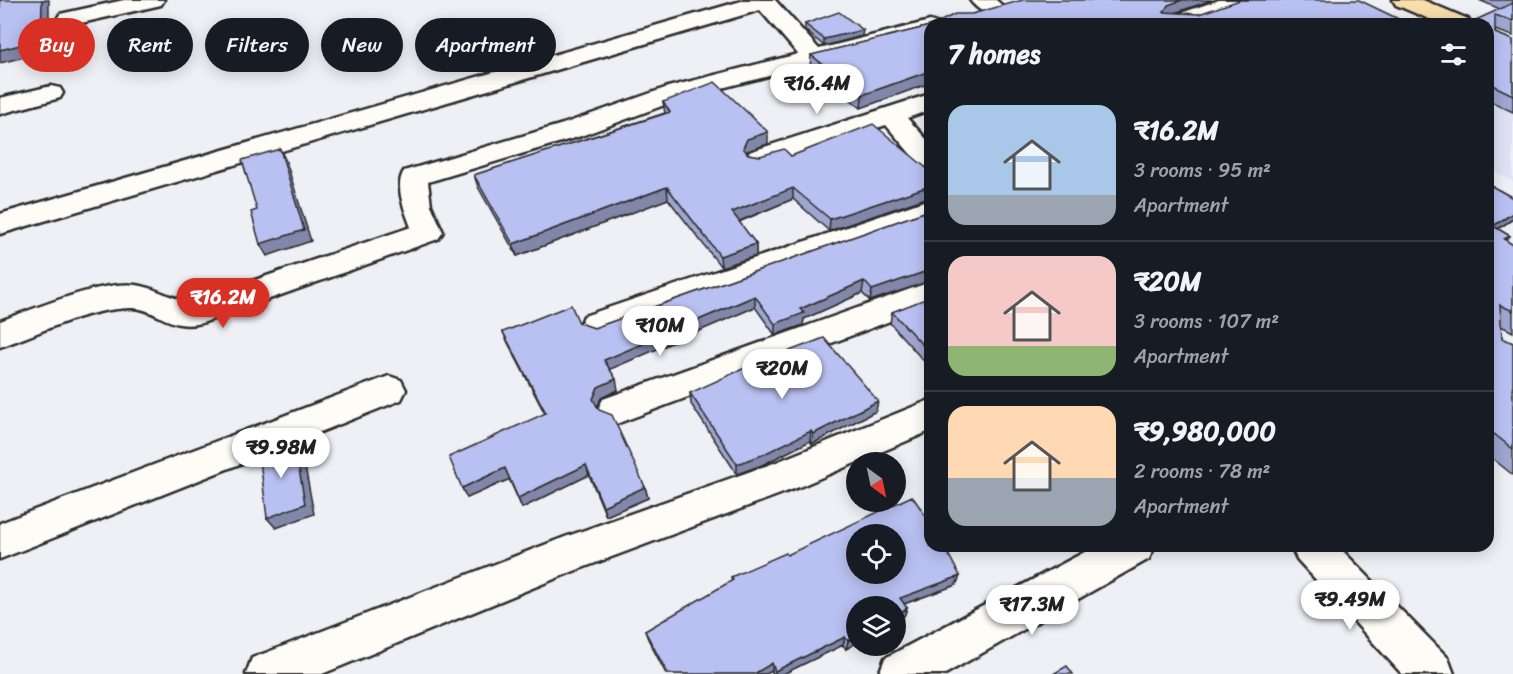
<!DOCTYPE html>
<html lang="en">
<head>
<meta charset="utf-8">
<style>
	:root { --surface:#171b24; --page:#242831; --text:#f1f3f6; --muted:#9ea1a6; --line:#363941; --accent:#d93025 }
	body { margin:0; font-family:Sriracha,sans-serif; background:var(--page); color:var(--text); height:100vh; display:flex; flex-direction:column; font-size:22px; white-space:nowrap }
	* { box-sizing:border-box; margin:0 }
	p { font-size:20px; color:var(--muted) }
	.icon { flex:none; width:33px; height:33px; fill:none; stroke:currentColor; stroke-width:2; stroke-linecap:round; stroke-linejoin:round }
	.map { position:relative; flex:1; overflow:hidden }
	.side { position:absolute; left:924px; top:18px; width:570px; height:534px; display:flex; flex-direction:column; background:var(--surface); border-radius:18px; box-shadow:0 3px 15px #0003 }
	.side>* { flex:none }
	.top-card { position:absolute; left:18px; top:18px; width:570px; height:54px; display:flex; gap:12px }
	.needle { width:39px; rotate:147deg }
	.buttons { position:absolute; left:846px; top:452px; display:grid; gap:12px }
	.buttons a { display:grid; place-items:center; width:60px; height:60px; border-radius:50%; background:var(--surface); box-shadow:0 3px 15px #0003; font-size:30px }
	.price { position:absolute; translate:-50% -51px; padding:0 14px; border-radius:21px; background:#fff; color:#222; font-size:20px; line-height:39px; filter:drop-shadow(0 2px 3px #0008) }
	.price::after { content:''; position:absolute; left:50%; top:36px; width:18px; height:14px; margin-left:-9px; background:inherit; clip-path:polygon(0 0,100% 0,50% 100%) }
	.price.active { background:var(--accent); color:#fff }
	ul { padding:0; list-style:none }
	li { display:flex; align-items:center; gap:18px; height:150px; padding:0 24px }
	li+li { border-top:2px solid var(--line) }
	li span { display:grid; place-items:center; flex:none; width:168px; height:120px; border-radius:18px; color:#555 }
	li>.icon { margin-inline-start:auto }
	span .icon { width:72px; height:72px; fill:#fffc; stroke-width:1 }
	li b { font-size:26px }
	h2 { display:flex; justify-content:space-between; align-items:center; height:72px; padding:0 24px; font-size:26px }
	.chip { padding:0 21px; border-radius:27px; background:var(--surface); box-shadow:0 3px 15px #0003; font-size:21px; line-height:54px }
	.chip.active { background:var(--accent); color:#fff }
	.map>svg:first-child { display:block }
</style>
</head>
<body>
<div class="map">
<svg width="1513" height="674" viewBox="0 0 1513 674">
	<rect width="100%" height="100%" fill="#eff0f6"/>
	<filter id="ink" filterUnits="userSpaceOnUse"><feTurbulence type="fractalNoise" baseFrequency=".0167" numOctaves="2"/><feDisplacementMap in="SourceGraphic" scale="12" xChannelSelector="R" yChannelSelector="G"/><feConvolveMatrix kernelMatrix="1 2 1 2 8 2 1 2 1" color-interpolation-filters="sRGB"/></filter>
	<g filter="url(#ink)">
		<!-- built -->
		<polygon fill="#dfe2f5" points="1488,58 1513,70 1513,182 1488,168"/>
		<g fill="none" stroke-linecap="round" stroke-linejoin="round">
			<defs>
				<g id="minor">
					<polygon points="124,0 164,0 161,5 68,26 60,24 57,19 60,14"/>
					<path d="M 745,0 L 775,0 L 819,49 L 930,21 L 939,24 L 930,24 L 930,35 L 686,97 L 581,136 L 428,182 L 431,205 L 443,232 L 438,239 L 205,322 C 169,333 157,307 130,308 C 85,309 41,333 0,347 L 0,321 C 35,309 99,281 135,285 C 156,287 172,301 193,301 L 411,227 C 405,211 394,186 404,171 L 563,124 L 668,87 L 798,54 L 760,10 L 0,234 L 0,214 Z"/>
					<path d="M 970,0 L 996,0 L 1007,10 L 1004,15 C 991,18 978,11 970,0 Z"/>
					<polygon points="1219,0 1251,0 1248,5 1193,24 1161,24 1164,19"/>
					<polygon points="51,86 60,88 63,93 60,98 0,114 0,98"/>
					<polygon points="930,94 930,110 907,118 930,143 930,167 920,165 886,125 759,166 749,164 745,158 749,152"/>
					<polygon points="930,199 930,219 596,337 584,334 580,325 584,316"/>
					<polygon points="930,282 930,306 616,424 603,419 598,409 603,399"/>
					<polygon points="389,376 401,380 406,390 401,400 0,559 0,523"/>
					<polygon points="930,400 930,431 799,487 574,571 322,674 246,674 252,658 268,652 565,537 774,463"/>
					<polygon points="1096,546 1155,546 1149,559 945,674 879,674 885,658"/>
					<polygon points="1291,546 1338,546 1448,658 1454,674 1402,674 1297,559"/>
				</g>
				<polygon id="major" points="1393,0 1423,0 1468,19 1471,24 1441,24 1396,5"/>
			</defs>
			<!-- minor casing -->
			<use href="#minor" stroke="#2b2b2b" stroke-width="5"/>
			<!-- major casing -->
			<use href="#major" stroke="#2b2b2b" stroke-width="5"/>
			<!-- minor -->
			<use href="#minor" fill="#fdfcf7" fill-rule="evenodd"/>
			<!-- major -->
			<use href="#major" fill="#f8deab" fill-rule="evenodd"/>
		</g>
		<!-- wall -->
		<g fill="#9fa6d0" stroke="#2b2b2b" stroke-width="1.5">
			<polygon points="1479,0 1513,0 1513,36 1495,30 1495,33 1513,40 1513,112 1488,100 1488,24 1500,9"/>
			<polygon points="805,24 862,36 824,46 805,30"/>
			<polygon points="930,26 930,83 861,108 810,68 811,55"/>
			<polygon points="663,102 768,144 747,151 747,152 748,154 760,156 791,156 930,171 930,197 829,231 793,199 739,222 756,244 756,256 721,267 668,199 517,256 478,187 474,175 665,113"/>
			<polygon points="1488,184 1513,198 1513,219 1498,229 1510,236 1506,240 1513,245 1513,332 1501,326 1502,338 1513,343 1513,475 1488,455"/>
			<polygon points="930,210 870,301 862,293 804,319 803,325 775,335 755,307 610,369 618,390 601,398 597,407 645,487 648,498 606,516 589,475 522,508 509,479 467,498 462,488 545,414 508,343 503,332 579,323 594,328"/>
			<polygon points="930,298 930,368 890,323 892,312"/>
			<polygon points="690,393 876,411 812,444 810,441 762,465 737,474 691,404"/>
			<polygon points="787,555 960,576 956,585 904,604 907,608 904,616 846,649 843,645 783,674 773,674 772,671 766,674 666,674 648,639 645,631 732,581 731,577"/>
		</g>
		<!-- shaded-wall -->
		<g fill="#8287a9" stroke="#2b2b2b" stroke-width="1.5">
			<polygon points="42,0 49,0 49,51 0,63 0,50"/>
			<polygon points="1182,0 1212,0 1163,17 1164,12 1168,5"/>
			<polygon points="863,30 862,36 824,46 824,39"/>
			<polygon points="930,71 930,83 861,108 862,95"/>
			<polygon points="768,132 768,144 747,151 743,159 743,148 747,139"/>
			<polygon points="280,149 286,161 311,241 267,256 260,244"/>
			<polygon points="930,186 929,197 829,231 830,219"/>
			<polygon points="667,187 668,199 517,256 513,244"/>
			<polygon points="793,188 793,199 732,224 732,212"/>
			<polygon points="1513,213 1513,219 1488,235 1493,226"/>
			<polygon points="756,244 756,256 721,267 720,256"/>
			<polygon points="930,270 930,281 870,301 872,290"/>
			<polygon points="864,281 862,293 804,319 803,325 775,335 775,324 800,309"/>
			<polygon points="755,296 755,307 606,371 604,360"/>
			<polygon points="616,379 618,390 601,398 596,410 593,399 598,387"/>
			<polygon points="878,401 876,411 812,444 813,434"/>
			<polygon points="811,431 810,441 762,465 737,474 737,464"/>
			<polygon points="294,439 302,450 314,514 276,528 267,518"/>
			<polygon points="586,465 589,475 522,508 518,498"/>
			<polygon points="505,468 510,479 467,498 462,488"/>
			<polygon points="645,487 648,498 606,516 603,506"/>
			<polygon points="960,576 956,585 898,606 900,598"/>
			<polygon points="907,608 904,616 896,621 896,615"/>
			<polygon points="856,636 856,643 846,649 848,641"/>
			<polygon points="845,637 843,645 783,674 775,674 775,671"/>
			<polygon points="772,663 772,671 766,674 754,674"/>
		</g>
		<!-- building -->
		<g fill="#b9c1f2" stroke="#2b2b2b" stroke-width="1.5" fill-rule="evenodd">
			<polygon points="0,0 42,0 41,40 0,50"/>
			<polygon points="1023,0 1182,0 1168,5 1164,12 1199,14 1240,0 1359,0 1409,24 935,24 955,14 972,14"/>
			<polygon points="1513,3 1513,21 1495,15 1495,33 1513,40 1513,95 1488,83 1488,24 1467,24"/>
			<polygon points="839,12 863,30 824,39 805,24"/>
			<polygon points="930,26 930,71 862,95 811,55"/>
			<polygon points="715,82 768,132 747,139 743,148 748,154 760,156 784,149 791,156 873,124 930,171 930,186 830,219 793,188 732,212 756,244 720,256 667,187 513,244 474,175 670,112 663,102"/>
			<polygon points="280,149 304,230 260,244 251,212 257,210 242,160"/>
			<polygon points="1488,184 1513,198 1513,213 1493,226 1510,236 1504,239 1513,245 1513,311 1500,305 1502,338 1513,343 1513,449 1494,434 1488,439"/>
			<polygon points="930,210 930,270 872,290 864,281 800,309 804,313 775,324 755,296 604,360 616,379 598,387 593,399 599,410 612,415 645,487 603,506 586,465 518,498 505,468 462,488 449,457 546,413 503,332 571,305 579,323 594,328"/>
			<polygon points="930,297 930,353 892,312"/>
			<polygon points="824,338 878,401 813,434 811,431 762,455 737,464 690,393 747,367"/>
			<polygon points="294,439 305,504 267,518 259,452"/>
			<path d="M 912,496 L 930,522 L 930,546 L 944,546 L 960,576 L 900,598 L 907,608 L 896,615 L 896,606 L 856,606 L 856,636 L 848,641 L 845,637 L 775,671 L 772,663 L 754,674 L 668,674 L 645,631 L 733,580 L 731,577 L 786,553 L 787,555 ZM 856,534 L 896,534 L 896,573 L 856,573 Z"/>
			<polygon points="1067,666 1073,674 1053,674"/>
		</g>
	</g>
</svg>
<div class="buttons">
<a><svg class="needle" viewBox="-14 -14 28 28"><path d="M0-13l5 13h-10z" fill="#e53935"/><path d="M0 13l5-13h-10z" fill="#9ea1a6"/></svg></a>
<a><svg class="icon" aria-label="locate" viewBox="0 0 24 24"><circle cx="12" cy="12" r="6"/><path d="M12 2v4M12 18v4M2 12h4M18 12h4"/></svg></a>
<a><svg class="icon" aria-label="layers" viewBox="0 0 24 24"><path d="M12 4l9 5-9 5-9-5zM3 14l9 5 9-5"/></svg></a>
</div>
<b class="price" style="left:817px;top:115px">₹16.4M</b>
<b class="price active" style="left:223px;top:329px">₹16.2M</b>
<b class="price" style="left:660px;top:357px">₹10M</b>
<b class="price" style="left:782px;top:400px">₹20M</b>
<b class="price" style="left:281px;top:479px">₹9.98M</b>
<b class="price" style="left:1350px;top:631px">₹9.49M</b>
<b class="price" style="left:1032px;top:636px">₹17.3M</b>
<div class="top-card">
<a class="chip active">Buy</a>
<a class="chip">Rent</a>
<a class="chip">Filters</a>
<a class="chip">New</a>
<a class="chip">Apartment</a>
</div>
<section class="side">
<h2>7 homes<svg class="icon" aria-label="filters" viewBox="0 0 24 24"><path d="M4 7h16M4 17h16"/><circle cx="9" cy="7" r="2"/><circle cx="15" cy="17" r="2"/></svg></h2>
<ul>
<li><span style="background:linear-gradient(#a9c7e8 75%,#9aa5b1 0)"><svg class="icon" aria-label="home" viewBox="0 0 24 24"><path d="M3 11l9-7 9 7M6 9v11h12V9"/></svg></span><div><b>₹16.2M</b><p>3 rooms · 95 m²</p><p>Apartment</p></div></li>
<li><span style="background:linear-gradient(#f6c9c9 75%,#8fb573 0)"><svg class="icon" aria-label="home" viewBox="0 0 24 24"><path d="M3 11l9-7 9 7M6 9v11h12V9"/></svg></span><div><b>₹20M</b><p>3 rooms · 107 m²</p><p>Apartment</p></div></li>
<li><span style="background:linear-gradient(#ffd9b3 60%,#9aa5b1 0)"><svg class="icon" aria-label="home" viewBox="0 0 24 24"><path d="M3 11l9-7 9 7M6 9v11h12V9"/></svg></span><div><b>₹9,980,000</b><p>2 rooms · 78 m²</p><p>Apartment</p></div></li>
</ul>
</section>
</div>
</body>
</html>
